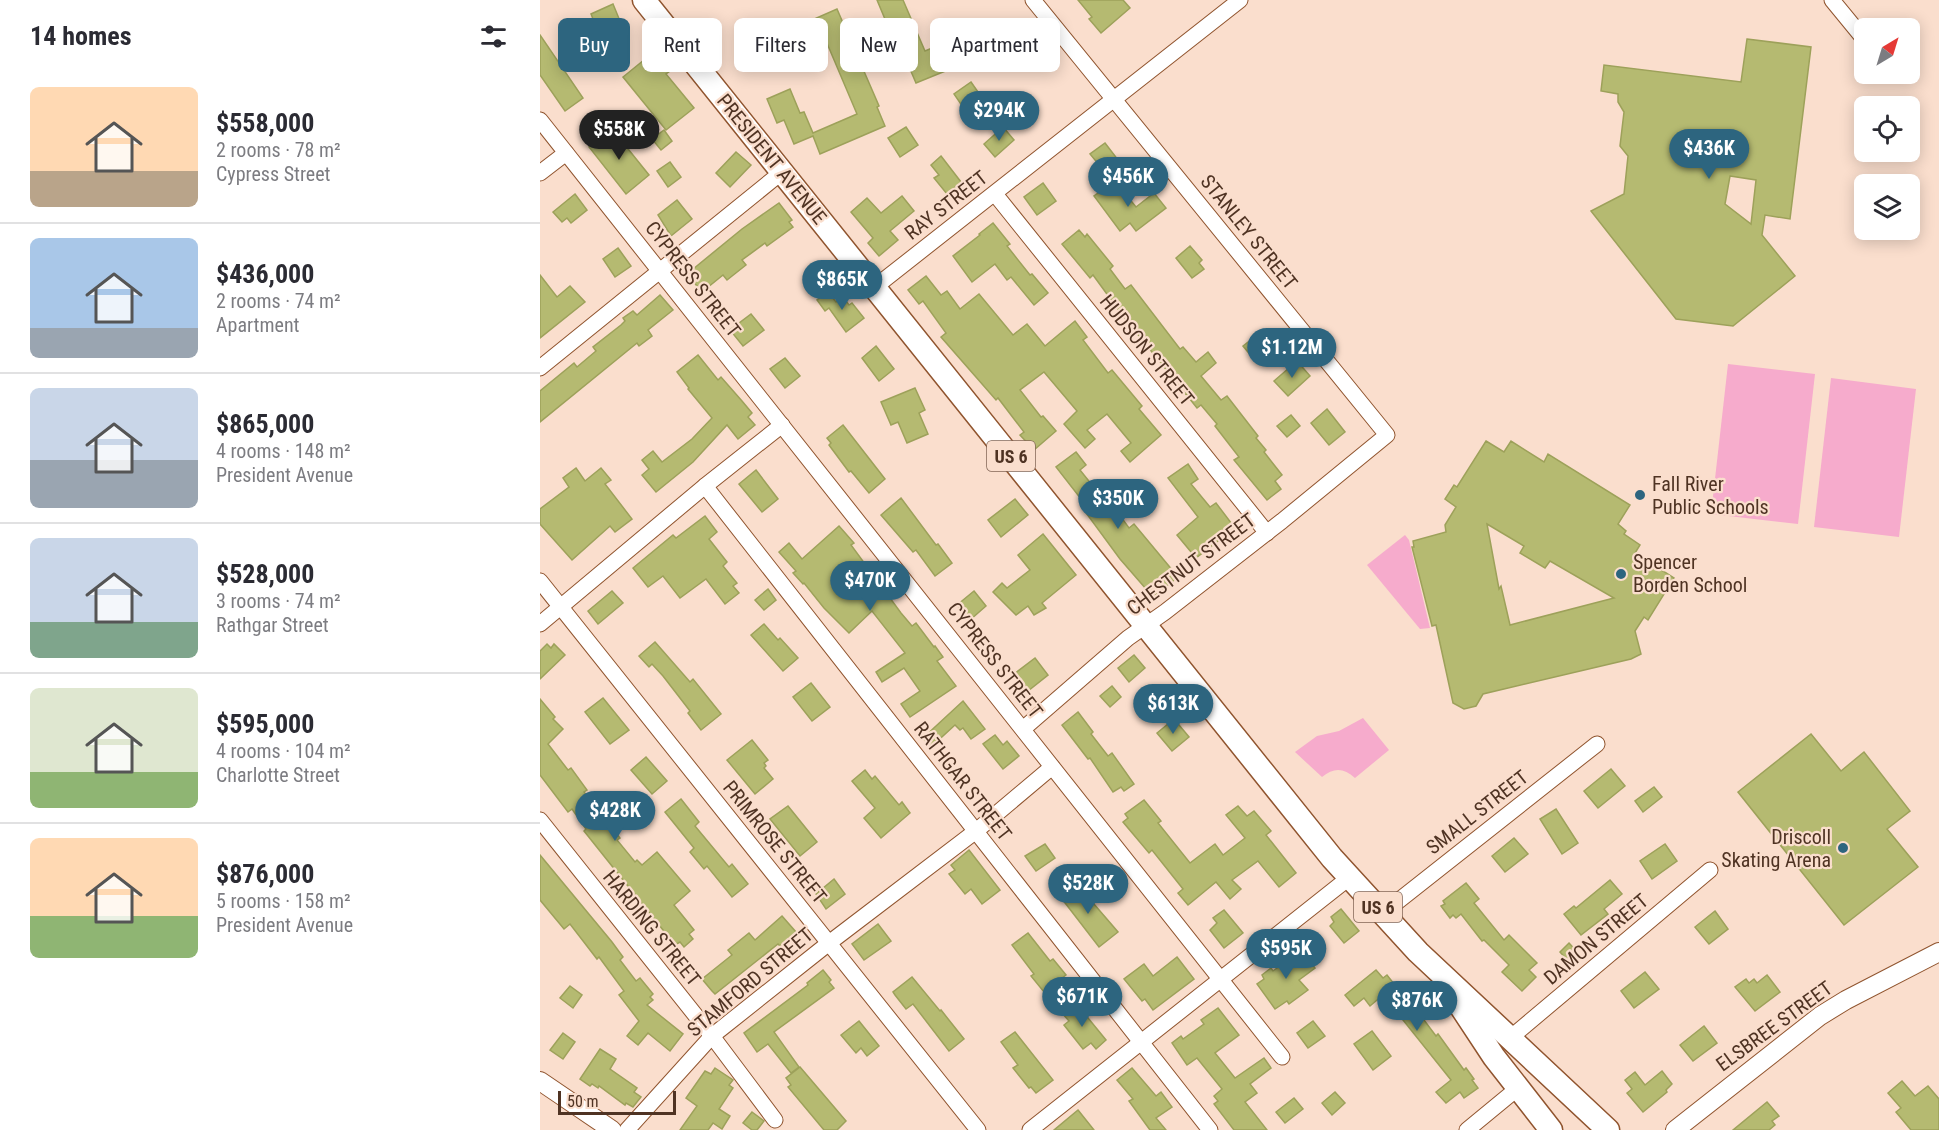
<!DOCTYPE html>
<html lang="en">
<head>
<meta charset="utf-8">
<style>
	:root { --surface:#fff; --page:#f7f7f7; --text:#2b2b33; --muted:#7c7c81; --line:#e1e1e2; --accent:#2d657f }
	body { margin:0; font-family:"Roboto Condensed",sans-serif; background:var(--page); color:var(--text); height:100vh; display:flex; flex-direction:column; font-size:22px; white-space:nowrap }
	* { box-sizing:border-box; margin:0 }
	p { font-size:20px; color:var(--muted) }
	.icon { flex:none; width:33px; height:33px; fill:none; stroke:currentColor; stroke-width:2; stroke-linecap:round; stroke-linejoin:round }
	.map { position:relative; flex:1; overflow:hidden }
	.side { display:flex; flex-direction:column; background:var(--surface); width:540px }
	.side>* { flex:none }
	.banner { position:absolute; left:18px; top:18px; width:570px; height:54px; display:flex; gap:12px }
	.needle { width:39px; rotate:38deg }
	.controls { position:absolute; left:1314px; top:18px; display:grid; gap:12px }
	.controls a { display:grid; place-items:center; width:66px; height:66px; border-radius:9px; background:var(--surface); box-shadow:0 3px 15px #0003; font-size:30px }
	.scale { position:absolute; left:18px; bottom:15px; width:118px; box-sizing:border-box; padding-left:6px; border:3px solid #4f3323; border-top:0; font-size:16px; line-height:21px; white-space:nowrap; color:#4f3323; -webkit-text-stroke:4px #fadecd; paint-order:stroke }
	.price { position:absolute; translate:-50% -51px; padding:0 14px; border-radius:21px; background:var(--accent); color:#fff; font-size:20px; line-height:39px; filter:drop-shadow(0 2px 3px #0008) }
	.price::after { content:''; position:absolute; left:50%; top:36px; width:18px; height:14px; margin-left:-9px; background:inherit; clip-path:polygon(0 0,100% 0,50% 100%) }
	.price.current { background:#222; color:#fff }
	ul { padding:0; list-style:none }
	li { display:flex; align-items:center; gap:18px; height:150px; padding:0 30px }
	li+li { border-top:2px solid var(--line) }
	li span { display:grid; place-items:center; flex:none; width:168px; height:120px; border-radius:9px; color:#555 }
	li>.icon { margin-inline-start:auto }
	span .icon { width:72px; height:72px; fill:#fffc; stroke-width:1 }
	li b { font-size:26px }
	h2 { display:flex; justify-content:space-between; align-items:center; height:72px; padding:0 30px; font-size:26px }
	.chip { padding:0 21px; border-radius:9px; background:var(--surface); box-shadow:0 3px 15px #0003; font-size:21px; line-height:54px }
	.chip.current { background:var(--accent); color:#fff }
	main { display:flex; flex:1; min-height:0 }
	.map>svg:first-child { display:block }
</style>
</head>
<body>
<main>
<section class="side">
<h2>14 homes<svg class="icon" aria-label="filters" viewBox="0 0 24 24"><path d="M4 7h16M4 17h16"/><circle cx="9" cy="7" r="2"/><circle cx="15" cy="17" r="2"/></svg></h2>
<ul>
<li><span style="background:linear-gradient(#ffd9b3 70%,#b9a48a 0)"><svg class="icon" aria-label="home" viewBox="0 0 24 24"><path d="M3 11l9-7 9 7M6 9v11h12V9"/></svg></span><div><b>$558,000</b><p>2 rooms · 78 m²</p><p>Cypress Street</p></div></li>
<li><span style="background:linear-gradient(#a9c7e8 75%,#9aa5b1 0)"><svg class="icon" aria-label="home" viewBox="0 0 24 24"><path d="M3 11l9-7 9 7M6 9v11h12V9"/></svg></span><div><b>$436,000</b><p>2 rooms · 74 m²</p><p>Apartment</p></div></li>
<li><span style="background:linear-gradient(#c9d6e8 60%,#9aa5b1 0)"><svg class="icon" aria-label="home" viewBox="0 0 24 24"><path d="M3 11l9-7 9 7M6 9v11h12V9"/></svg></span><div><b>$865,000</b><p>4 rooms · 148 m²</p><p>President Avenue</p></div></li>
<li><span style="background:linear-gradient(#c9d6e8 70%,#7fa58c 0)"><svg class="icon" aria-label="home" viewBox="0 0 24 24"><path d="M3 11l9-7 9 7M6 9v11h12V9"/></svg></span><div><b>$528,000</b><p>3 rooms · 74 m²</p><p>Rathgar Street</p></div></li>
<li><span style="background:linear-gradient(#dfe7d0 70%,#8fb573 0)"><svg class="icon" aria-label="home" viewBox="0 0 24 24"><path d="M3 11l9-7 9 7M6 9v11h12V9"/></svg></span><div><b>$595,000</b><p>4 rooms · 104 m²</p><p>Charlotte Street</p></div></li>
<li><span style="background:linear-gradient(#ffd9b3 65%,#8fb573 0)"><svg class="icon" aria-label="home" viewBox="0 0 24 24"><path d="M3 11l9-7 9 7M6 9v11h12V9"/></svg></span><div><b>$876,000</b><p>5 rooms · 158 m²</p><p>President Avenue</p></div></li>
</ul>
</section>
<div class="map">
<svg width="1399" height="1130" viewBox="0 0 1399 1130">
	<rect width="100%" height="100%" fill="#fadecd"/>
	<!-- green -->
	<g fill="#f6abcc">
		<polygon points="1188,364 1275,374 1258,524 1171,514"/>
		<polygon points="1291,378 1376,389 1359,537 1274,527"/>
		<polygon points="865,535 869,540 890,628 880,629 827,565"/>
		<path d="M 823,718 L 849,750 L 815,778 C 804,768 794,767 782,777 L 755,752 L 777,736 L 799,731 Z"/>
	</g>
	<!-- building -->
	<g fill="#b5ba71" stroke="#9da15a" stroke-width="1.5" fill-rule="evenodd">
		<polygon points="337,0 363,0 385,51 414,39 412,33 436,23 444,43 421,53 425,63 376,83 358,41 355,43"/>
		<polygon points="538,0 583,0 590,8 561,33 549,19 552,17"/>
		<polygon points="73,4 80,21 73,24 74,27 59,34 51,14"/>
		<polygon points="297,9 339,106 337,107 345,126 280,154 273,136 254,144 244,120 237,123 227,99 250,89 260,113 264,112 273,133 317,114 286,41 260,53 263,60 238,70 230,50 254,39 249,30"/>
		<polygon points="0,35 43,98 25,111 0,75"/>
		<path d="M 1207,39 L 1271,47 L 1250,219 L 1225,215 L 1222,235 L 1255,276 L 1193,326 L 1136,319 L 1051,211 L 1084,194 L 1088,156 L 1080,146 L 1084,112 L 1078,102 L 1078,94 L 1061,91 L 1064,65 L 1201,82 ZM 1190,176 L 1216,180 L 1211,224 L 1185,204 Z"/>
		<polygon points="501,49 511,61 499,70 490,58"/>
		<polygon points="115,51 130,71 126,74 154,108 126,130 83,77"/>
		<polygon points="431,82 445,102 427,113 414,94"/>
		<polygon points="366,127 378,145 360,157 348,138"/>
		<polygon points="463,127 474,140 455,157 444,144"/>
		<polygon points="72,129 109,175 86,194 49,147"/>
		<polygon points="124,130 132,141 121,150 112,139"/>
		<polygon points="565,143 582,165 568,176 550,154"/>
		<polygon points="196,152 211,165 190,187 176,173"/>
		<polygon points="401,156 421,182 407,194 394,178 399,175 391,165"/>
		<polygon points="130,162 141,177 128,187 117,171"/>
		<polygon points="575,181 596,207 614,193 626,208 596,231 590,223 580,231 554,196"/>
		<polygon points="503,183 516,201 497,215 484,197"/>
		<polygon points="35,194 47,210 31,223 27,218 22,222 13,212"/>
		<polygon points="362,196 374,211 350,231 358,240 339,256 328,243 333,238 311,212 327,198 341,213"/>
		<polygon points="137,200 152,219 131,236 118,215"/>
		<polygon points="239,203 252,220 249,222 253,227 227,246 225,243 202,260 206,265 187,280 183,275 162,292 147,274 202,229"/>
		<polygon points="453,223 470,244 467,246 490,275 492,274 508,293 494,305 471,277 467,280 455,264 432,282 413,256 440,235 439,234"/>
		<polygon points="539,230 545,237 547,234 573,266 570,269 585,289 591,285 640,349 643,347 656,362 668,352 676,363 661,376 681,400 687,396 718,436 716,438 726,450 724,452 742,475 735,481 741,489 727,500 694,460 699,457 675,426 677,424 661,405 657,408 583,316 553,275 550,278 522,244"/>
		<polygon points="650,246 662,260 659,263 664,269 652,278 636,258"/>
		<polygon points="78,248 91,266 75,277 63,259"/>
		<polygon points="0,275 17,297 30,286 45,302 0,338"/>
		<polygon points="386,276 401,295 407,291 420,309 439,294 473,335 487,324 505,346 535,321 547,337 543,340 568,373 572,370 602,406 599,409 621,435 590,462 581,451 591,443 567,414 547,430 555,439 545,448 524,424 537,411 504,372 480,390 501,417 503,416 516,431 494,450 480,435 484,432 458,398 456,400 401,337 406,333 383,301 379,304 368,290"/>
		<polygon points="288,292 296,302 303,297 309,305 312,303 324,318 306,332 289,308 285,311 277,300"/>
		<polygon points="120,295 133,310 108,330 112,336 99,346 97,343 0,422 0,391 34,363 37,367 56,351 53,347 81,325 85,321 83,318 93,311 97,315"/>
		<polygon points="211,314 224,330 203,346 190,330"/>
		<polygon points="722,331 731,342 712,357 703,346"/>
		<polygon points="336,346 354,369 339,381 322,358"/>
		<polygon points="158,355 178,380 181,377 202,401 212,413 208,417 215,425 198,439 187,425 153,462 116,492 102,475 109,469 102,460 113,451 122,462 152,439 172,418 148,389 149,388 137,372"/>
		<polygon points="245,358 260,376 245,388 230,369"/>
		<polygon points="757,361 770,376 748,396 734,381"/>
		<polygon points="375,388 385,410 379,413 388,434 367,443 358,422 351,425 341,402"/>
		<polygon points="787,409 805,432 789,445 771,423"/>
		<polygon points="751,415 760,426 747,437 737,426"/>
		<polygon points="303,425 345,479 329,493 311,471 309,472 289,445 291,443 287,438"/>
		<path d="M 946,441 L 964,452 L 971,441 L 1004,462 L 1008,454 L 1090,505 L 1078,524 L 1086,531 L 1084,534 L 1100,545 L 1095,553 L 1134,578 L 1108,620 L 1104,617 L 1095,631 L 1101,654 L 1091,659 L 943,694 L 936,706 L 924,709 L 913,703 L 896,625 L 892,626 L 872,547 L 874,547 L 873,541 L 906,532 L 905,525 L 916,507 L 905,499 L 914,485 L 917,487 ZM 947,524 L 984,546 L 980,553 L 1005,568 L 1010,561 L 1074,598 L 970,625 L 961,586 L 959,589 Z"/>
		<polygon points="536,452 546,465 540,470 556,490 562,484 577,503 573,506 589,528 594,524 638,577 613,597 580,559 541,506 545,504 516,467"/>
		<polygon points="648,464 658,479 651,484 670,507 676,503 695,528 656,558 637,535 658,517 628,478"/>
		<polygon points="36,468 45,481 61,468 71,480 65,484 92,519 75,532 70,526 32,560 0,524 0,509 29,487 23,478"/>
		<polygon points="216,470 238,499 222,512 199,484"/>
		<polygon points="361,498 396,545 398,544 412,563 395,576 376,550 373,552 341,515"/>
		<polygon points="475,499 488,515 461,537 448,520"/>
		<polygon points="165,516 177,532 169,539 187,562 183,566 197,583 193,586 199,593 185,604 166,579 140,598 123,576 108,587 93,568 133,535 136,538"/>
		<polygon points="299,526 314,543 311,545 361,613 372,626 376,623 394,647 395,646 403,657 397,661 416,686 370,717 361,704 380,691 364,668 342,682 336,672 365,653 332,611 309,633 284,608 264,583 263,584 253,573 256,571 239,552 249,543 262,559"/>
		<polygon points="503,534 536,575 502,603 506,608 494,615 488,606 476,615 453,592 462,583 467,588 490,570 478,555"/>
		<polygon points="228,589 236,600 224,610 215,600"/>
		<polygon points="72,591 83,603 58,624 48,611"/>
		<polygon points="434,591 446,606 430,620 417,605"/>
		<polygon points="224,624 238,640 240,638 258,658 243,671 211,635"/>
		<polygon points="115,642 150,682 153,679 181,714 161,730 148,713 150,711 123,676 112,664 109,667 99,656"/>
		<polygon points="7,644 11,648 14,644 25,655 0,679 0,651"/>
		<polygon points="594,655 605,668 589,682 578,668"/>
		<polygon points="495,658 508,675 488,691 474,674"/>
		<polygon points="271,683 290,707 272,721 253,697"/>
		<polygon points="572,686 581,697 570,707 560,696"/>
		<polygon points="63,698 89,730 70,744 45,712"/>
		<polygon points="0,699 15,717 13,719 23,729 8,744 28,770 31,768 47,790 44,792 80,838 77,840 95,862 97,860 102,865 117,852 150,891 134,905 154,930 149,934 153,939 144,947 140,942 135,945 44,831 46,829 32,809 28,812 0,775"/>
		<polygon points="423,701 445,729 431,739 423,728 420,730 415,725 391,747 383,738"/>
		<polygon points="538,712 553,732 551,734 568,756 572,753 594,784 584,791 581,787 573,792 550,758 548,759 522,725"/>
		<polygon points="634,719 649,737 632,751 617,733"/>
		<polygon points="1271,734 1301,771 1324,752 1370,811 1347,829 1378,867 1304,925 1198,792"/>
		<polygon points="455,735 463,745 467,741 479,756 463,769 443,744"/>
		<polygon points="212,740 228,760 224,763 226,766 224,768 233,779 215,794 187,760"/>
		<polygon points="106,757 127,781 112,794 91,770"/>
		<polygon points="1071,769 1085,786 1058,808 1044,791"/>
		<polygon points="325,770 332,779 335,776 359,805 362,802 370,813 341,838 324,818 335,808 312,781"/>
		<polygon points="1114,787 1122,797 1103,812 1095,801"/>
		<polygon points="141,799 159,822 155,826 189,867 192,864 208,884 192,897 167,866 164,869 150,852 154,848 125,812"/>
		<polygon points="604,800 621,821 618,823 650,863 675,844 683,855 705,838 686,815 698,806 707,816 714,811 731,831 726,835 756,873 739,887 718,861 692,880 701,889 690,899 676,882 648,905 638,893 643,889 612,850 609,853 583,822 588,818 585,814"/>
		<polygon points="248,806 277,842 260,856 230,819"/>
		<polygon points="1016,809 1038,843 1022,854 1000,819"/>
		<polygon points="974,838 988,854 965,872 952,856"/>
		<polygon points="505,844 515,858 496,871 485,856"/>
		<polygon points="1125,844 1137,861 1112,879 1100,861"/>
		<polygon points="429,850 460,890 442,904 431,889 425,894 409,874 415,870 411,865"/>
		<polygon points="0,855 72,942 83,957 80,960 96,981 100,978 113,994 110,997 113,1000 107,1005 143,1034 130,1051 108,1033 98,1045 87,1036 99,1021 79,995 84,991 59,957 57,959 30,924 24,929 0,900"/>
		<polygon points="294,879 305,894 286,909 276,894"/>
		<polygon points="1070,880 1082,894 1064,909 1068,914 1041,935 1024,914 1034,906 1036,908"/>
		<polygon points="535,882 578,932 559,947 519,895"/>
		<polygon points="926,883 939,899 934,903 964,940 969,935 997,963 989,970 996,977 982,991 962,972 969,965 944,940 942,941 921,914 916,918 913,915 910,918 901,906 905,904 903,901"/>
		<polygon points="801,909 819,931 804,943 790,926 794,922 791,917"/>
		<polygon points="684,910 703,933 684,948 670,930 677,923 673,918"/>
		<polygon points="1175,911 1188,929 1169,944 1155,927"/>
		<polygon points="242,916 256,932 240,946 238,944 175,994 172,991 162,979 192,955 188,950 209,933 215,940"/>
		<polygon points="338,924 351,941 324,960 312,944"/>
		<polygon points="488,933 510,961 513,959 526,975 504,992 491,976 494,974 472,945"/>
		<polygon points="1029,943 1040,955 1031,964 1020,952"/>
		<polygon points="761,950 775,968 759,980 768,990 749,1004 747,1001 735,1009 717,984 724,979 722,975 731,968 733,971"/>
		<polygon points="637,957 654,979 613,1010 605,999 602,1001 584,979 604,964 613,976"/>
		<polygon points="283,970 291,980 289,982 294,988 234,1032 259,1067 251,1073 228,1044 217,1052 204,1033 268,985 267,983"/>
		<polygon points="836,970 843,978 847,975 869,1003 872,1001 880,1011 878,1012 896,1036 898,1034 924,1070 926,1068 934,1079 932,1080 938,1088 924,1098 920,1092 906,1103 896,1092 911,1080 843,995 830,1006 824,998 814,1006 805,995"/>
		<polygon points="1105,972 1119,989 1094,1008 1081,991"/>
		<polygon points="1227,975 1240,992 1215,1011 1195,987 1206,979 1209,983 1214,979 1217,983"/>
		<polygon points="372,977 400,1011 401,1010 424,1039 409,1051 373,1004 366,1009 355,995 353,992"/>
		<polygon points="30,986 42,995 33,1008 20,998"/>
		<polygon points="535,1002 566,1040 556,1049 551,1043 543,1049 524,1025 529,1021 522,1013"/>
		<polygon points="678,1008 699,1035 675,1053 695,1078 724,1058 731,1068 710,1084 717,1093 705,1102 727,1130 694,1130 674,1104 678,1101 674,1096 682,1089 657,1058 647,1065 632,1043 641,1036 643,1039 664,1024 661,1020"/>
		<polygon points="319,1021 339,1046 327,1056 321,1048 316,1053 301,1035"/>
		<polygon points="773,1021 785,1036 768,1048 757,1033"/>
		<polygon points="1164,1026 1177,1043 1153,1061 1140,1045"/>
		<polygon points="832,1031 851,1056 833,1070 814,1044"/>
		<polygon points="475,1032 513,1080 496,1093 491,1087 489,1088 473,1068 478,1065 461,1042"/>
		<polygon points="23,1033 35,1042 23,1059 10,1050"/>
		<polygon points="60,1049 76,1059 70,1069 97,1088 94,1092 101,1097 93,1107 86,1103 85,1105 59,1086 58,1088 52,1084 50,1086 40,1079"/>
		<polygon points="260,1067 306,1121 297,1130 284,1130 248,1087 251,1085 246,1078"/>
		<polygon points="175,1068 193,1080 189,1085 193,1088 179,1109 190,1116 182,1129 173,1123 168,1130 140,1130 157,1106 146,1098 165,1071 171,1074"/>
		<polygon points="592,1068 616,1096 621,1092 632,1107 616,1118 626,1130 610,1130 589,1101 593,1099 577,1080"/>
		<polygon points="1122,1071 1132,1084 1126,1090 1127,1092 1103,1112 1087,1093 1092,1089 1085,1080 1095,1072 1105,1085"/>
		<polygon points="1362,1081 1375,1096 1388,1086 1399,1099 1399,1130 1371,1130 1356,1112 1361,1108 1348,1093"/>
		<polygon points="795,1092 805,1103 792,1115 782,1103"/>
		<polygon points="754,1098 763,1109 745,1123 736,1112"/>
		<polygon points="1227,1102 1239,1116 1232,1121 1235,1125 1229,1130 1193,1130"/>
		<polygon points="538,1110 554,1130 514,1130"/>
		<polygon points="212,1112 224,1121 217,1130 212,1130 203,1123"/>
	</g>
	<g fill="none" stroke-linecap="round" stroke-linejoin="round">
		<defs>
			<g id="minor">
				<polyline points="1292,0 1324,39"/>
				<polyline points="0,120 742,1057"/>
				<polyline points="0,173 26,153"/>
				<polyline points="455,194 727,533"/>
				<polyline points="335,287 700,0"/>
				<polyline points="0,368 242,172"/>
				<polyline points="165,486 670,1130"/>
				<polyline points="0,581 438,1130"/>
				<polyline points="0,624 165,486 242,425"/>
				<polyline points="483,729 588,638 625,612 742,521 847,435 493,0"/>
				<polyline points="0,820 172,1036 235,1120"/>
				<polyline points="843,913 1057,744"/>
				<polyline points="969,1039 1170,870"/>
				<polyline points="87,1130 172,1036 289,943 436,831 512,767"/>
				<polyline points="490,1130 810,877"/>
				<polyline points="927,1130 978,1088"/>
			</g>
			<g id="tertiary">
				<polyline points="0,1081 72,1130"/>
				<polyline points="1135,1130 1280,1016 1306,1000 1399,952"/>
			</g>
			<g id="primary">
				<polyline points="104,0 792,858 878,952 1068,1130"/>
				<polyline points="919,1004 954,1057 1011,1130"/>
			</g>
		</defs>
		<!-- minor casing -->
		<use href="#minor" stroke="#90542e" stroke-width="17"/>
		<!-- tertiary casing -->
		<use href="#tertiary" stroke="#90542e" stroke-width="20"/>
		<!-- primary casing -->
		<use href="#primary" stroke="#90542e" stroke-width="25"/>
		<!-- minor -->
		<use href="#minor" stroke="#fff" stroke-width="15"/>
		<!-- tertiary -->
		<use href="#tertiary" stroke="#fff" stroke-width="18"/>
		<!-- primary -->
		<use href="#primary" stroke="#fff" stroke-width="22"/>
	</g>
	<!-- markers -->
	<g fill="#2d657f" stroke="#fadecd" stroke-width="2">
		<circle cx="1100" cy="495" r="6"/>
		<circle cx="1081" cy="574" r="6"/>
		<circle cx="1303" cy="848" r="6"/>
	</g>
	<g text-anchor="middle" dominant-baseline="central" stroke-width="4.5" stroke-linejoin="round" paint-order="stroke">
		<!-- shield labels -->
		<g fill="#fadecd" stroke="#826656" stroke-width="1.5">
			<rect x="447" y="441" width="48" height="30" rx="4.5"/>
			<rect x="814" y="892" width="48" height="30" rx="4.5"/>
		</g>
		<g font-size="18" font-weight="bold" fill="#4f3323">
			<text x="471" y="456">US 6</text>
			<text x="838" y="907">US 6</text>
		</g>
		<!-- street labels -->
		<g font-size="20" fill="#4f3323" stroke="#fadecd">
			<text transform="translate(232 159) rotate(51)">PRESIDENT AVENUE</text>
			<text transform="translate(406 205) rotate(-38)">RAY STREET</text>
			<text transform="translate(709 232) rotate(51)">STANLEY STREET</text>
			<text transform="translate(153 279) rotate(52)">CYPRESS STREET</text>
			<text transform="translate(607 350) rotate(51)">HUDSON STREET</text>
			<text transform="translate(651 564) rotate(-37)">CHESTNUT STREET</text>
			<text transform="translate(455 660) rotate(52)">CYPRESS STREET</text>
			<text transform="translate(423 781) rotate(52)">RATHGAR STREET</text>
			<text transform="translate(937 812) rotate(-38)">SMALL STREET</text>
			<text transform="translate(235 842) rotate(51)">PRIMROSE STREET</text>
			<text transform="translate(112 928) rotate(51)">HARDING STREET</text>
			<text transform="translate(1056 939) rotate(-40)">DAMON STREET</text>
			<text transform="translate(210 982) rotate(-40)">STAMFORD STREET</text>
			<text transform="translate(1234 1026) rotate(-36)">ELSBREE STREET</text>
		</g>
		<!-- poi labels -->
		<g font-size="20" fill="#4f3323" stroke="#fadecd" text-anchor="start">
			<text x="1112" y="484">Fall River<tspan x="1112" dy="23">Public Schools</tspan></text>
			<text x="1093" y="562">Spencer<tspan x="1093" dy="23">Borden School</tspan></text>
			<text x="1291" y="837" text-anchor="end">Driscoll<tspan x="1291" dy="23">Skating Arena</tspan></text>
		</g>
	</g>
</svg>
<div class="controls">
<a><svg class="needle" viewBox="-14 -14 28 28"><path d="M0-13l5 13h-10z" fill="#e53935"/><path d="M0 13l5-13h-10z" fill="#7c7c81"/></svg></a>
<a><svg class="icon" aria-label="locate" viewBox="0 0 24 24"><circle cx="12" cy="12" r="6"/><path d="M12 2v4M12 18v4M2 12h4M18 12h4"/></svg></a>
<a><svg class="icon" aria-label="layers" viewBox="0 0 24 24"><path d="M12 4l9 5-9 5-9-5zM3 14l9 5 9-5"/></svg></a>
</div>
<div class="scale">50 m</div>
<b class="price" style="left:459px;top:142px">$294K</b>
<b class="price current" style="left:79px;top:161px">$558K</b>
<b class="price" style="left:1169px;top:180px">$436K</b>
<b class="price" style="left:588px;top:208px">$456K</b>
<b class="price" style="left:302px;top:311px">$865K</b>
<b class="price" style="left:752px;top:379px">$1.12M</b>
<b class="price" style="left:578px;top:530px">$350K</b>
<b class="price" style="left:330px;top:612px">$470K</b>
<b class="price" style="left:633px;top:735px">$613K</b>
<b class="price" style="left:75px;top:842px">$428K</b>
<b class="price" style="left:548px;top:915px">$528K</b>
<b class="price" style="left:746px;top:980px">$595K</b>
<b class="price" style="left:542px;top:1028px">$671K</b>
<b class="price" style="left:877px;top:1032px">$876K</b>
<div class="banner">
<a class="chip current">Buy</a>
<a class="chip">Rent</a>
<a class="chip">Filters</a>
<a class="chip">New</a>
<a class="chip">Apartment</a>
</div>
</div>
</main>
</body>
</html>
